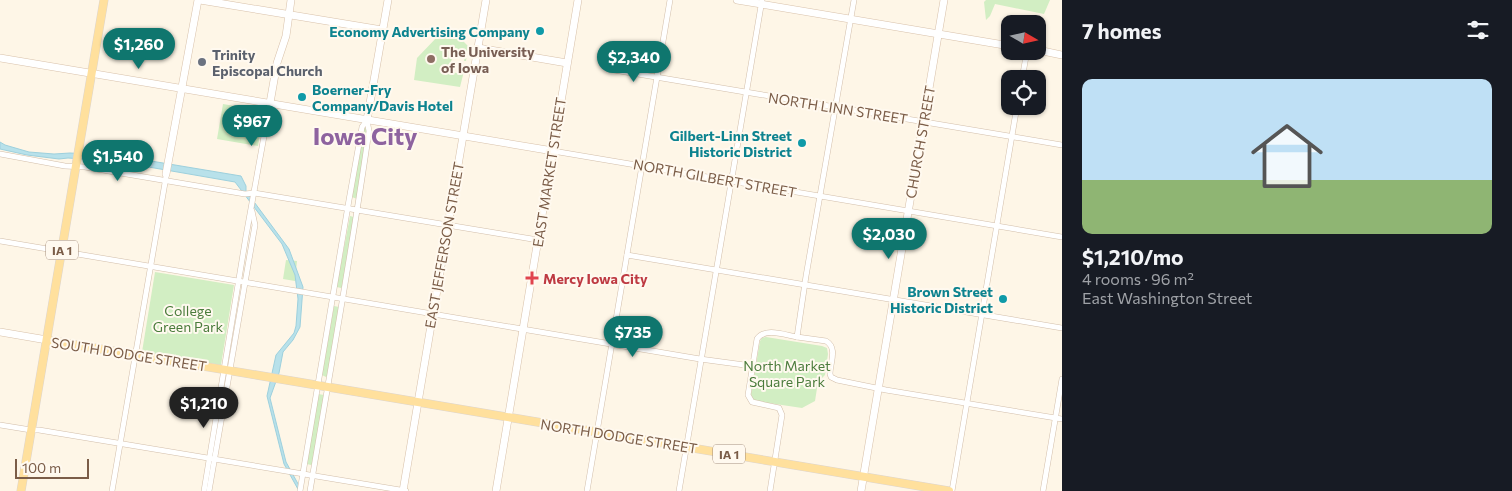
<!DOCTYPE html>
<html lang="en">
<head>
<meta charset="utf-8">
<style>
	:root { --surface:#171b24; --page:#20242c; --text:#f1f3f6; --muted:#9ea1a6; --line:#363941; --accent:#0f766e }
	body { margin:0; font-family:Commissioner,sans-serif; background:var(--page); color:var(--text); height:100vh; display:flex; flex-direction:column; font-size:19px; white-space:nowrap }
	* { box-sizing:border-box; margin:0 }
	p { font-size:16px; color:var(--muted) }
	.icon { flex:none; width:28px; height:28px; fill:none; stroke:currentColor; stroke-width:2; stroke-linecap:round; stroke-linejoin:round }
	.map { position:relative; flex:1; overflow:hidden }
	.drawer { display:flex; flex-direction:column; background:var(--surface); width:450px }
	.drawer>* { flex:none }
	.needle { width:32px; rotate:99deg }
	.tools { position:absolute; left:1001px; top:15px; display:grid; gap:10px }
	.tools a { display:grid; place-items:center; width:45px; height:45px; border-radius:10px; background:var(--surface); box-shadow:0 1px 4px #0004; font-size:25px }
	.scale { position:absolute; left:15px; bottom:12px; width:74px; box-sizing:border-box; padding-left:5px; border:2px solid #7b5d48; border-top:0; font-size:14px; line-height:18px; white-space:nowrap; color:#7b5d48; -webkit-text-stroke:4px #fff9ef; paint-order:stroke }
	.price { position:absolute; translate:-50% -42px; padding:0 11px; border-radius:18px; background:var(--accent); color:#fff; font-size:16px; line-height:32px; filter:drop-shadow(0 1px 2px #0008) }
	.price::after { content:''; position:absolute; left:50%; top:30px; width:15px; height:11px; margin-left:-8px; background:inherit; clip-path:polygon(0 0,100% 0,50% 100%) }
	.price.on { background:#222; color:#fff }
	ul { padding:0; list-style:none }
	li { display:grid; align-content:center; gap:10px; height:265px; padding:0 20px }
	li+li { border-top:1px solid var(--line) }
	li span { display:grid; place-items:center; height:155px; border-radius:10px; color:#555 }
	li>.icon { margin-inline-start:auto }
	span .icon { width:90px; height:90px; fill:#fffc; stroke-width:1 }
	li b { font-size:21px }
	h2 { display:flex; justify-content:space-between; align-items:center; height:60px; padding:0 20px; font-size:21px }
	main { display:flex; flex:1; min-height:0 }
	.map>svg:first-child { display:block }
</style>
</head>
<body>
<main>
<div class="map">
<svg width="1062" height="491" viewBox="0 0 1062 491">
	<rect width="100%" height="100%" fill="#fef6e7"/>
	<!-- green -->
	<g fill="#d2eec3">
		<polygon points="986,0 1050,0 1044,14 995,4 990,16 986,20 984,2"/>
		<polygon points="439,35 461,39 468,46 466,61 464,61 465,57 453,56 450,64 451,72 462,74 463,67 465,67 460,87 414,80 417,58"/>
		<polygon points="223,104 264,111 258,146 217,139"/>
		<polygon points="366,128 368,130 357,199 352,197 364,129"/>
		<polygon points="350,216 354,217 342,287 341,288 337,287 337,285"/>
		<polygon points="286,260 297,261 295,281 283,279"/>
		<polygon points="155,272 234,285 221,365 142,352"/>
		<polygon points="334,306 339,307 328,375 326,377 322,375"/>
		<polygon points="766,337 822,346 827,348 828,354 825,375 818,382 815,401 802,408 755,401 752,398 751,394 760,341 762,338"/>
		<polygon points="318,394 324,395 312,464 311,465 307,464"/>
	</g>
	<!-- water -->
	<polygon fill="#b8e1ea" stroke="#9dd0dd" points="0,142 5,145 29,152 54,154 70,153 121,156 241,176 246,186 246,191 289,249 303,287 300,327 293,340 283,352 279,373 270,398 286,462 302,491 299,491 284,464 267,396 276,355 294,333 296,326 298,299 295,275 282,244 235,182 114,161 68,158 59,159 27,155 0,149"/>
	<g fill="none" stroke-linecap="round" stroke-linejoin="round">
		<defs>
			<g id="street">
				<polyline points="614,70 1062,145"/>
				<polyline points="1022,79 1027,51"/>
				<polyline points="553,151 1062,237"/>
				<polyline points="0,154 65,166 85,167 245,194 254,193 538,240"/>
				<polyline points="0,241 700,359 752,366"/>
				<polyline points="627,255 1062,328"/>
				<path d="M 797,337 L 826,341 C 838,348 830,363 830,374 L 831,377 L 837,380 L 886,390 L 1062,419"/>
				<polyline points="0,425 31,430 39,430 406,491"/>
				<polyline points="112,491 166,177"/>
				<polyline points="204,491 246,236 270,103"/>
				<polyline points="209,491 255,225 252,211"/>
				<polyline points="300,491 349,200 362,127 367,120"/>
				<path d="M 310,491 C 330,371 352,251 369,131 L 367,120"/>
				<polyline points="587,491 670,0"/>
				<polyline points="679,491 762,0"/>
				<path d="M 770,491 L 782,415 L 779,408 L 752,402 L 748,395 L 757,339 C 765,327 785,335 797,337 L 806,276 L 854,0"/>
				<polyline points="952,491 1017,106"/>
				<polyline points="1043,491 1062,379"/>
			</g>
			<g id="secondary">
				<polyline points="200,0 382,30"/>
				<polyline points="737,0 1010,46"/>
				<polyline points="478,48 567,63"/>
				<polyline points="1038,50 1062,55"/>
				<polyline points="0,58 553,151"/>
				<polyline points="270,103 277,63 286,36 291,0"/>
				<polyline points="367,120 388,0"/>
				<polyline points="166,174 198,0"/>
				<polyline points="0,332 47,340"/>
				<polyline points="403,491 486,0"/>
				<polyline points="496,491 578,0"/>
				<polyline points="861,491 944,0"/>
			</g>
			<g id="primary">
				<polyline points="47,340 949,491"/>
				<polyline points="21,491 104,0"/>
			</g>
		</defs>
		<!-- street casing -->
		<use href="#street" stroke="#d2beaa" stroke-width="6"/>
		<!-- secondary casing -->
		<use href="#secondary" stroke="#d8c1aa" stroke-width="8"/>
		<!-- primary casing -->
		<use href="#primary" stroke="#ddd5cf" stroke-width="9"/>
		<!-- street -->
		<use href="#street" stroke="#fff" stroke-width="5"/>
		<!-- secondary -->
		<use href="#secondary" stroke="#fff" stroke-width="7"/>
		<!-- primary -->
		<use href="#primary" stroke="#ffe09d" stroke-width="8"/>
	</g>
	<!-- markers -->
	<g fill="#0f9aa8" stroke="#fff9ef" stroke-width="2">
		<circle cx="540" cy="31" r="5"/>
		<circle cx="302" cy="97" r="5"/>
		<circle cx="802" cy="143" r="5"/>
		<circle cx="1003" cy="299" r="5"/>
	</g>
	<circle fill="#8d6e63" stroke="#fff9ef" stroke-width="2" cx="431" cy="59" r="5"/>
	<circle fill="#6b7280" stroke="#fff9ef" stroke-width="2" cx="202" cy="62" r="5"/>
	<path fill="#e0444e" stroke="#fff9ef" stroke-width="2" d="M529.5 270.5h5v5h5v5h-5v5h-5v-5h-5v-5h5z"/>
	<g text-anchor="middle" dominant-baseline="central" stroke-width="4" stroke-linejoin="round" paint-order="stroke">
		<!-- shield labels -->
		<g fill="#fff9ef" stroke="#a38c7a" stroke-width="1">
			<rect x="46" y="240.5" width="32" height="19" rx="4"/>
			<rect x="713" y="444.5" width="32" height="19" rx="4"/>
		</g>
		<g font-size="12" font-weight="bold" fill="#7b5d48">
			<text x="62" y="250">IA 1</text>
			<text x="729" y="454">IA 1</text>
		</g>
		<!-- culture labels -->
		<g font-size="14" font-weight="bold" fill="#0d838f" stroke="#fff9ef" text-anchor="end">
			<text x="530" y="31">Economy Advertising Company</text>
			<text x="312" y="89" text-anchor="start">Boerner-Fry<tspan x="312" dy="16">Company/Davis Hotel</tspan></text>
			<text x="792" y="135">Gilbert-Linn Street<tspan x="792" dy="16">Historic District</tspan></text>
			<text x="993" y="291">Brown Street<tspan x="993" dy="16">Historic District</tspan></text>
		</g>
		<!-- education labels -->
		<g font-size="14" font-weight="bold" fill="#785e54" stroke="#fff9ef" text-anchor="start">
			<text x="441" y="51">The University<tspan x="441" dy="16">of Iowa</tspan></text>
		</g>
		<!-- worship labels -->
		<g font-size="14" font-weight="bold" fill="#5b616d" stroke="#fff9ef" text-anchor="start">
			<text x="212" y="54">Trinity<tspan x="212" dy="16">Episcopal Church</tspan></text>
		</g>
		<!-- street labels -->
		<g font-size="14" fill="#7b5d48" stroke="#fff9ef">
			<text transform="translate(838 108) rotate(9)">NORTH LINN STREET</text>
			<text transform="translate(920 142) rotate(-80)">CHURCH STREET</text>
			<text transform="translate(549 172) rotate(-81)">EAST MARKET STREET</text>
			<text transform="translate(715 178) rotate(10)">NORTH GILBERT STREET</text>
			<text transform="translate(444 245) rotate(-80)">EAST JEFFERSON STREET</text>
			<text transform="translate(129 354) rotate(9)">SOUTH DODGE STREET</text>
			<text transform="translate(619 436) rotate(9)">NORTH DODGE STREET</text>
		</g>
		<!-- health labels -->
		<g font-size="14" font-weight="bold" fill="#be3a42" stroke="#fff9ef" text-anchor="start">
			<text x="543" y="278">Mercy Iowa City</text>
		</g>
		<!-- park labels -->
		<g font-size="14" fill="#4b7c3c" stroke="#fff9ef">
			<text x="188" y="310">College<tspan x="188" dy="16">Green Park</tspan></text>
			<text x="787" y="365">North Market<tspan x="787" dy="16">Square Park</tspan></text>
		</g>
		<!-- town labels -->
		<g font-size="24" font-weight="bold" fill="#8e639f" stroke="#fff9ef">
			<text x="365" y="135">Iowa City</text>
		</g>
	</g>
</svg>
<div class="tools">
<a><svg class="needle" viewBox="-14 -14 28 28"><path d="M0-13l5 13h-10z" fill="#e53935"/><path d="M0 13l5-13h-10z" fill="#9ea1a6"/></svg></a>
<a><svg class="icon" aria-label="locate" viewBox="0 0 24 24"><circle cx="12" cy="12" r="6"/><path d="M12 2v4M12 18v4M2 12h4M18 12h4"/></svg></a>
</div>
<div class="scale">100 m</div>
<b class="price" style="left:139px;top:70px">$1,260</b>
<b class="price" style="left:634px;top:83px">$2,340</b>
<b class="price" style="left:252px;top:147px">$967</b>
<b class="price" style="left:118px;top:182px">$1,540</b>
<b class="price" style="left:889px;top:260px">$2,030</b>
<b class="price" style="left:633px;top:358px">$735</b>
<b class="price on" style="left:204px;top:429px">$1,210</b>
</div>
<section class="drawer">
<h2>7 homes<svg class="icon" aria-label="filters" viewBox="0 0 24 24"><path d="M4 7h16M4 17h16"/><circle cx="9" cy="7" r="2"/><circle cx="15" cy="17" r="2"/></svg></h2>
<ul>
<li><span style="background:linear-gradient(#bfe0f5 65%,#8fb573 0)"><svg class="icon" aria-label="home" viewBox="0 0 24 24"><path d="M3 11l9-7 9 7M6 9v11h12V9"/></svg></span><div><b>$1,210/mo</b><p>4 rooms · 96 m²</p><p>East Washington Street</p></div></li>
</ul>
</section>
</main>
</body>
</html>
